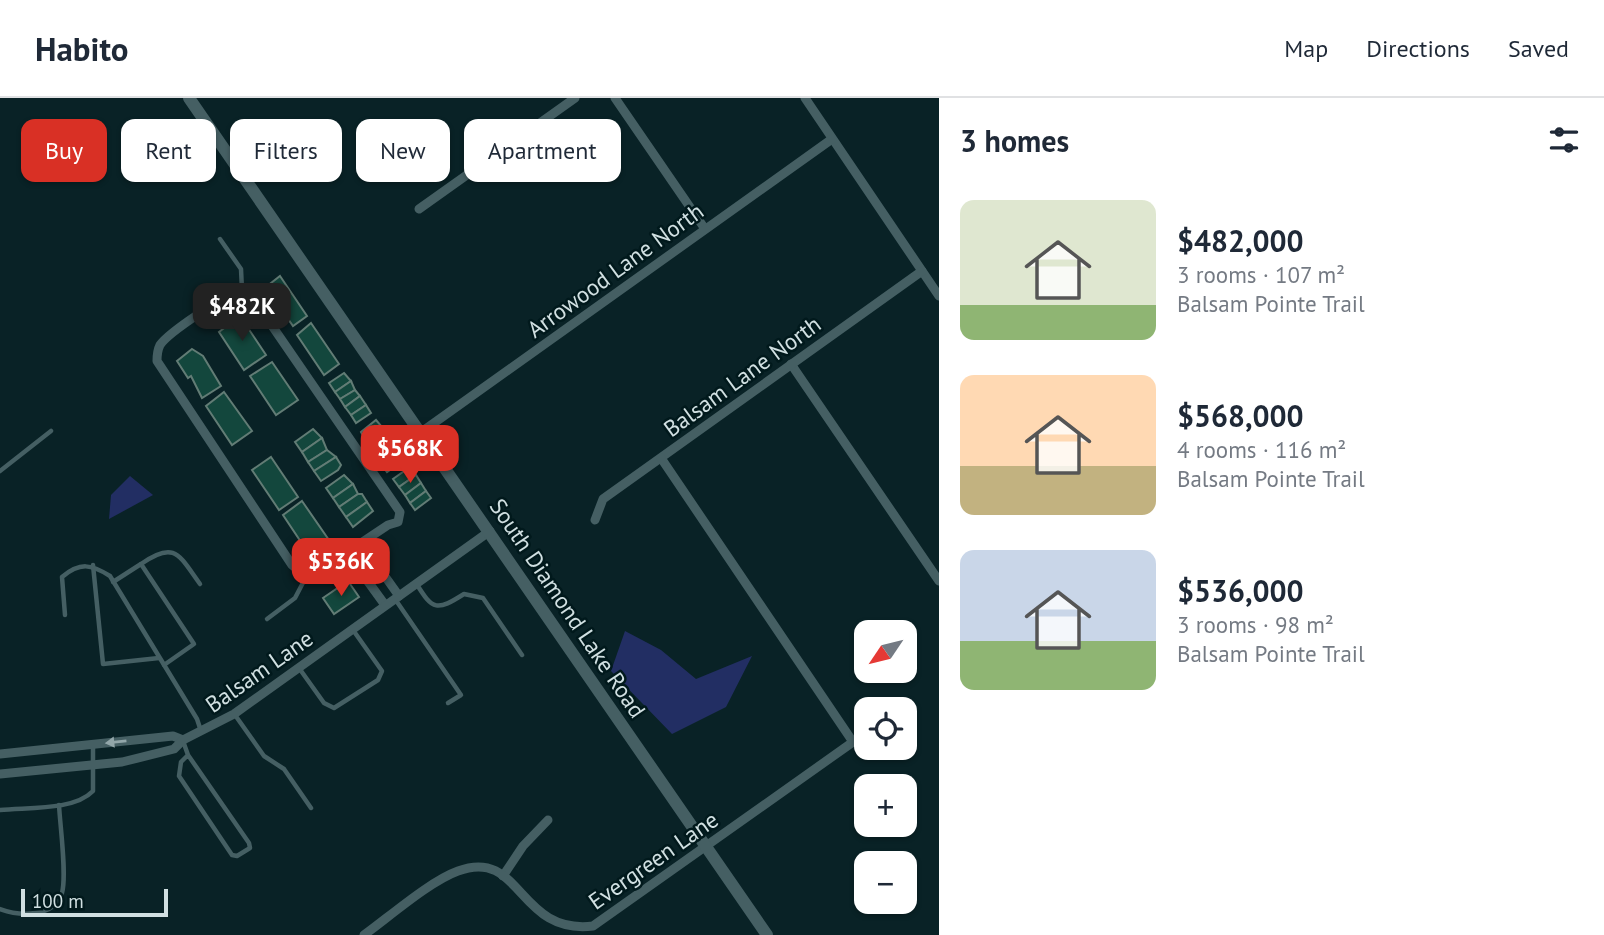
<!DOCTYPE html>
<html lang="en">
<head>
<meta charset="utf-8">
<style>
	:root { --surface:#fff; --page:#f2f2f3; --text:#1f2937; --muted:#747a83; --line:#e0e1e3; --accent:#d93025 }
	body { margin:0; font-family:"PT Sans",sans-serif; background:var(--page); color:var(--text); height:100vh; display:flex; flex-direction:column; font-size:26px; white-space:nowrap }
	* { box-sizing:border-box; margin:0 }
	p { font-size:23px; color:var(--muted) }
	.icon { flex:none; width:38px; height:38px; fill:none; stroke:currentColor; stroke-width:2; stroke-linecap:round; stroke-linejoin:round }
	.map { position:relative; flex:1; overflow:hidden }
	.details { display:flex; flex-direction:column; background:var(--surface); width:665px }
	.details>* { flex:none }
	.banner { position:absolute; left:21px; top:21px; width:665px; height:63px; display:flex; gap:14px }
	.needle { width:46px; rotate:235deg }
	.controls { position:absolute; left:854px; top:522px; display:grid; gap:14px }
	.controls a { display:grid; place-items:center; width:63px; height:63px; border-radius:14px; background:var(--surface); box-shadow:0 2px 5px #0004; font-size:35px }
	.scale { position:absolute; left:21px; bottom:18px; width:147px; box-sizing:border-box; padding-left:7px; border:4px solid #d1e0e2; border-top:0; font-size:19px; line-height:24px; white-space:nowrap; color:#d1e0e2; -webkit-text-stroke:5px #01191c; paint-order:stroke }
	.price { position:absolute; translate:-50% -60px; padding:0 16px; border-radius:14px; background:var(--accent); color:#fff; font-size:23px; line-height:46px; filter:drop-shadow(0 2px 4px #0008) }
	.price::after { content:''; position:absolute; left:50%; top:42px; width:21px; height:16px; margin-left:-10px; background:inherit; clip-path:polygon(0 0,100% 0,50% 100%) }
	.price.active { background:#222; color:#fff }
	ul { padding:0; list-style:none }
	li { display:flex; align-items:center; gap:21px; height:175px; padding:0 21px }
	li span { display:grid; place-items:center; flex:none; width:196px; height:140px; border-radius:14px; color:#555 }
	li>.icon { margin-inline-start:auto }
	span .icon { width:84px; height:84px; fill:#fffc; stroke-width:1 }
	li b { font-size:30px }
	h2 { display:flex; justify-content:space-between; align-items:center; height:84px; padding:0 21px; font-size:30px }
	.chip { padding:0 24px; border-radius:14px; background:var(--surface); box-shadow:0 2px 5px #0004; font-size:24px; line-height:63px }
	.chip.active { background:var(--accent); color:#fff }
	header { display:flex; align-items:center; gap:42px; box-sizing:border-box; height:98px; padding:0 35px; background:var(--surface); border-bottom:2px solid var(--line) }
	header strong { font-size:33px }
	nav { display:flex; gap:38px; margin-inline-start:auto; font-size:24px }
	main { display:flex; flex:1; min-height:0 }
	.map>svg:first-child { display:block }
</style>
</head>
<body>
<header>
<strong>Habito</strong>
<nav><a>Map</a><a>Directions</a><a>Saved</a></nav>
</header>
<main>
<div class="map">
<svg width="939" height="837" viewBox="0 0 939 837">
	<rect width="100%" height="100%" fill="#092226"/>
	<!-- water -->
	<g fill="#222e63">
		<polygon points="130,378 153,397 109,421 111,397"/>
		<polygon points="625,533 661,552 696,581 752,558 726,609 672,636 611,573"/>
	</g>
	<!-- building -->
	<g fill="#13473d" stroke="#627c75" stroke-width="2">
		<polygon points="280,178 307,218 293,228 266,189"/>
		<polygon points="240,218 266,257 244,272 219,234"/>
		<polygon points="311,225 339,266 324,277 297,237"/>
		<polygon points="192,251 203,258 221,288 202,300 191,278 188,280 177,263"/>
		<polygon points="272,264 298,302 276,317 250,278"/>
		<polygon points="344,275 351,283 335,294 329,285"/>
		<polygon points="351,283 355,292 340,301 335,294"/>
		<polygon points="355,292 360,298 345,309 340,301"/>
		<polygon points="224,294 252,333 232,347 206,308"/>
		<polygon points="360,298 366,307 351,317 345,309"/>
		<polygon points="366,307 371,315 356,325 351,317"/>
		<polygon points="376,322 382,329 365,341 361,334"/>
		<polygon points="382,329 387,336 371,350 365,341"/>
		<polygon points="313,331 322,340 302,354 295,344"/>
		<polygon points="387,336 393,345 376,358 371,350"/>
		<polygon points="322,340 327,352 308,364 302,354"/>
		<polygon points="393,345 398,353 381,366 376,358"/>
		<polygon points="327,352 336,359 314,373 308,364"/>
		<polygon points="398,353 404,362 387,374 381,366"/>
		<polygon points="271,359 298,399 279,412 252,372"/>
		<polygon points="336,359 341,367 338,372 321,383 314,373"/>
		<polygon points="410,369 416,377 399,389 393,381"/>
		<polygon points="344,377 353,386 333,400 326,390"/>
		<polygon points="416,377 421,385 405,397 399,389"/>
		<polygon points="421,385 426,393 410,405 405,397"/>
		<polygon points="353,386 358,396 339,409 333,400"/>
		<polygon points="426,393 431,400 415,412 410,405"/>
		<polygon points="358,396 362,396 367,404 346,419 339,409"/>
		<polygon points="302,403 331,445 311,459 283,417"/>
		<polygon points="367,404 373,413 353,429 346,419"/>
		<polygon points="348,483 359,499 334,516 323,500"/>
	</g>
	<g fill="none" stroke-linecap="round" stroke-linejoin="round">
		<!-- lane -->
		<g stroke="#455f63" stroke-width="4.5">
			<polyline points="220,141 241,171 242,192"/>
			<polyline points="0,373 51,333"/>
			<path d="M 141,466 C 175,442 179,457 200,486"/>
			<polyline points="93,467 103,566 159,560"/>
			<polyline points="113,484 141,466 194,546 164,567"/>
			<path d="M 416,485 C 433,513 437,513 464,496 L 483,500 L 522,557"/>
			<polyline points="395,501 461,597 448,605"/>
			<path d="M 65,517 L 62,479 C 80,464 91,466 110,478 L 197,621 L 201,633"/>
			<polyline points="267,521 295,500 307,477"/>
			<polyline points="299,570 324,605 334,610 378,582 382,573 353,532"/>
			<polyline points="235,617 264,658 284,671 311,710"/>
			<polyline points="183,643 188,657 249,745 250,750 237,758 232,757 179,678 181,664 188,657"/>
			<path d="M 0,712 C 27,709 74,713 93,693 L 93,647"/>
			<path d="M 0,811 C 19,818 55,820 62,795 C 67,777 60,727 59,707"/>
		</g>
		<!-- street -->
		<g stroke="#455f63" stroke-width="9">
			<polyline points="615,0 705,131"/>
			<polyline points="805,0 939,198"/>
			<polyline points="419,111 575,0"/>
			<path d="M 242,193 L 255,203 L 400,414 L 398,424 L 388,427 L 313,477 L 302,475 L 292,467 L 157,263 C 157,257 157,253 160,247 C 168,235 228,194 242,193 Z"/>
			<polyline points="791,266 939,483"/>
			<polyline points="420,335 832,41"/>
			<polyline points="595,422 603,401 922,173"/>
			<polyline points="362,446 399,498"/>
			<polyline points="348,456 385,507"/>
			<polyline points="0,656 173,638 183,642"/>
			<polyline points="0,676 122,664 174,651 183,642 234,616 490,433"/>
			<polyline points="503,778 523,748 548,722"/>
			<path d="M 364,837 C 389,819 430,783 458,773 C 522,749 517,837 593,828 L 853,644 L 661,360"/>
		</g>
		<!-- secondary -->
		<polyline stroke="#455f63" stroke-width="12" points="189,0 767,837"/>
	</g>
	<!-- one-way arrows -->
	<defs><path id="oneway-solid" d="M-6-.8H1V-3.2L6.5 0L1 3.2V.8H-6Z" transform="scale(1.75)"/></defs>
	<use fill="#92a6a9" href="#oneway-solid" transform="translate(116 644) rotate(174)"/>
	<g text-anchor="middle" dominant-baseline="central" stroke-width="5" stroke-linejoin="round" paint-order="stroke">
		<!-- street labels -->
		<g font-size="23" fill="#d1e0e2" stroke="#01191c">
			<text transform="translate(615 172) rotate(-36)">Arrowood Lane North</text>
			<text transform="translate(742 278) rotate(-36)">Balsam Lane North</text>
			<text transform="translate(568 510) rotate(56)">South Diamond Lake Road</text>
			<text transform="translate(259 573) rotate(-35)">Balsam Lane</text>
			<text transform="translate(653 762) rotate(-35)">Evergreen Lane</text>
		</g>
	</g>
</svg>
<div class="controls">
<a><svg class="needle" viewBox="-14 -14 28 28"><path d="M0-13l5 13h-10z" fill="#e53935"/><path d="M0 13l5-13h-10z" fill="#747a83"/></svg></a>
<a><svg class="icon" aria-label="locate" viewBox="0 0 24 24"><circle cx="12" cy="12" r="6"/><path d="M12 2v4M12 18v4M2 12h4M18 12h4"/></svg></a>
<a>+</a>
<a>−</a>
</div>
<div class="scale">100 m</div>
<b class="price active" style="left:242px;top:245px">$482K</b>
<b class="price" style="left:410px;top:387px">$568K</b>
<b class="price" style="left:341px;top:500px">$536K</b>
<div class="banner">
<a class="chip active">Buy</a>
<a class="chip">Rent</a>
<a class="chip">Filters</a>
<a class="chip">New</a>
<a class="chip">Apartment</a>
</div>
</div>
<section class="details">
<h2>3 homes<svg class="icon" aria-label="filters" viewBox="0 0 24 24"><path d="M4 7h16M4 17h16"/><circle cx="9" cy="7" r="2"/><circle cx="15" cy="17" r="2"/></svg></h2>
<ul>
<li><span style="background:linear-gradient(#dfe7d0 75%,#8fb573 0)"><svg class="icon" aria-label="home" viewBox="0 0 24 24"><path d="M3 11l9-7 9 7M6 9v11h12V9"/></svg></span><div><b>$482,000</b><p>3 rooms · 107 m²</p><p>Balsam Pointe Trail</p></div></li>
<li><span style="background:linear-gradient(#ffd9b3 65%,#c2b280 0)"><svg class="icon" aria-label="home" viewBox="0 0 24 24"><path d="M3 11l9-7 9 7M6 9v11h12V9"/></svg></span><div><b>$568,000</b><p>4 rooms · 116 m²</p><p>Balsam Pointe Trail</p></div></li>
<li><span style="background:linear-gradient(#c9d6e8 65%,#8fb573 0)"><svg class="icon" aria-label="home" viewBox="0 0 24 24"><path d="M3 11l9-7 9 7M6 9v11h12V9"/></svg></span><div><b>$536,000</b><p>3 rooms · 98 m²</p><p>Balsam Pointe Trail</p></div></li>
</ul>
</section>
</main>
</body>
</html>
